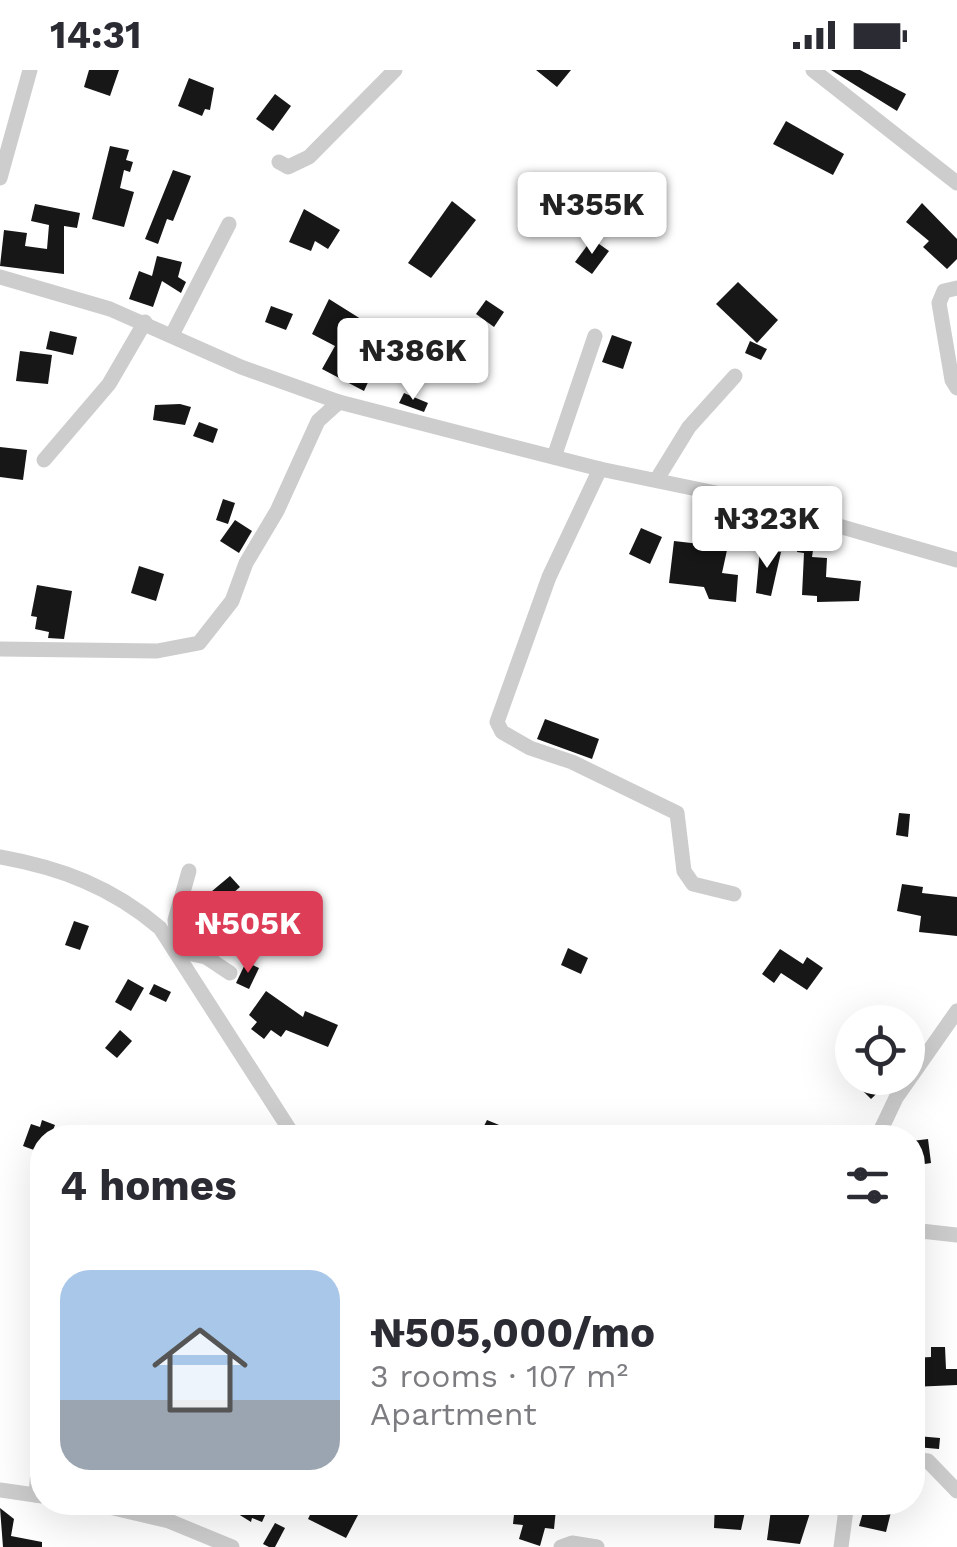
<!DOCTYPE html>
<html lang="en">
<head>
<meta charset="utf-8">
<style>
	:root { --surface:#fff; --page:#f7f7f7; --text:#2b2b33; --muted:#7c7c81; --line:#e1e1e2; --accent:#dd3d57 }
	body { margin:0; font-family:"Work Sans",sans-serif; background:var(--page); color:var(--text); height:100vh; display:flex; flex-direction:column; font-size:38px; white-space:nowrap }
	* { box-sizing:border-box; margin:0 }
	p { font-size:32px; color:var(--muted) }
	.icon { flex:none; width:55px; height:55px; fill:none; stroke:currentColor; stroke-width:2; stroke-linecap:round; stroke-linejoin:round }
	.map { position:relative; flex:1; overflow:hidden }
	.side { position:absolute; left:30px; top:1055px; width:895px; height:390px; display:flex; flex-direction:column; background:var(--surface); border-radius:40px; box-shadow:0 10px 40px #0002 }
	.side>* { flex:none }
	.controls { position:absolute; left:835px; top:935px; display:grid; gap:20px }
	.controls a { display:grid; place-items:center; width:90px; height:90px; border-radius:50%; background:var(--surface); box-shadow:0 10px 40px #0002; font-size:50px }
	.price { position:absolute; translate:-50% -85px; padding:0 22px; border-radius:10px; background:#fff; color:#222; font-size:32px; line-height:65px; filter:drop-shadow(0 2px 5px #0008) }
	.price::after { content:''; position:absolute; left:50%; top:60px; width:30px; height:22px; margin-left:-15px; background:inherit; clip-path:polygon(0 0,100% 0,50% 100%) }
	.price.active { background:var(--accent); color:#fff }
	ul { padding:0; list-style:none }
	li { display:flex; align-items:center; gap:30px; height:250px; padding:0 30px }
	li+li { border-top:2px solid var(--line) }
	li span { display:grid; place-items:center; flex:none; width:280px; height:200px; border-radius:30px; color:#555 }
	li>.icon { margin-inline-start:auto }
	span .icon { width:120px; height:120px; fill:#fffc; stroke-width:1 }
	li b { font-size:42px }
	h2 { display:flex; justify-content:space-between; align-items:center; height:120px; padding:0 30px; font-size:42px }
	.status { display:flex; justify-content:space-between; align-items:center; height:70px; padding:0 50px; background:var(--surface); direction:ltr }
	.status svg { height:28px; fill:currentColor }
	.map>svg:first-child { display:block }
</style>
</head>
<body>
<div class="status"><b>14:31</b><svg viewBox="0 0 49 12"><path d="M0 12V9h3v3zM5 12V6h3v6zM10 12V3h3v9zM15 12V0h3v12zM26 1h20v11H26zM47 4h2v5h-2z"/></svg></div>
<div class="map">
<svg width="957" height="1477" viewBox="0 0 957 1477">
	<rect width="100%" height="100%" fill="#fff"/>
	<!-- building -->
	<g fill="#171717">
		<polygon points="89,0 119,0 110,26 84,17"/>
		<polygon points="536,0 571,0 557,17"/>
		<polygon points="831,0 860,0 906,24 897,41"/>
		<polygon points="189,8 214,18 210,40 205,39 202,46 178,36"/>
		<polygon points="275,24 291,36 273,61 256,49"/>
		<polygon points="786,51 844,84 833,105 773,74"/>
		<polygon points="110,76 129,80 126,90 133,92 130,102 124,100 120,118 134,122 124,157 92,149"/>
		<polygon points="173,100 191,106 173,151 167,149 158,174 145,169"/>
		<polygon points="583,113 612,144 593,161 564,130"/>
		<polygon points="452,131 476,150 431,208 408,193"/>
		<polygon points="922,133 957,169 957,189 947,199 923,177 929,171 906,152"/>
		<polygon points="35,134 80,143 77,158 64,156 64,204 0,196 4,160 27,163 25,176 47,179 49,155 31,151"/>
		<polygon points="304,139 340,160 328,179 315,171 311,181 289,172"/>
		<polygon points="592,169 609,181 592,204 575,192"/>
		<polygon points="157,186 182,192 178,207 186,212 181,223 162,211 153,237 129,229 139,201 152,206"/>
		<polygon points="738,212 778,250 757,273 716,234"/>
		<polygon points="329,229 388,266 377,285 351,270 338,295 370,308 364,321 322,299 335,276 312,264"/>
		<polygon points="486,230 504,242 494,257 476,244"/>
		<polygon points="271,236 293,244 286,260 265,252"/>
		<polygon points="50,261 77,267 73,285 46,279"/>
		<polygon points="612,265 632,272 623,299 602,292"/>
		<polygon points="750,271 767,279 761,290 745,283"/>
		<polygon points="406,272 431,281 423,301 398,292"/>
		<polygon points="20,281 52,285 48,314 16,311"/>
		<polygon points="404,323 428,333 424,342 399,333"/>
		<polygon points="180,334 191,337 185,355 153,350 155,335"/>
		<polygon points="199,352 218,359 213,373 193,366"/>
		<polygon points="0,377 27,380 23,410 0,407"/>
		<polygon points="223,429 235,433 228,454 216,450"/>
		<polygon points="706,438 720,440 715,468 729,471 722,503 738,505 736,532 709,529 704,517 669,513 674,471 700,474"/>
		<polygon points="235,450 252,461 239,483 220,471"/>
		<polygon points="750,452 762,455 757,475 744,471"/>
		<polygon points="801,457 816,461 812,487 827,488 826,507 861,511 859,531 817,532 817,526 802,525 804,483 797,482"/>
		<polygon points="641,458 662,467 650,494 629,484"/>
		<polygon points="760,479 781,482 771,526 756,523"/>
		<polygon points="139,496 164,504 156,531 131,523"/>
		<polygon points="37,515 72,521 64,569 48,568 49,562 35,559 37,547 31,546"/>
		<polygon points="545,649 599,669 592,689 537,669"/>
		<polygon points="899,743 910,744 908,767 896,765"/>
		<polygon points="230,806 240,817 209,844 199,832"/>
		<polygon points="902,814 923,817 922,823 957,827 957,866 919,862 921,846 897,841"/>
		<polygon points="251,828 273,846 257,865 235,848"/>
		<polygon points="74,851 89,856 80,880 65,875"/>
		<polygon points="568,878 588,888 581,904 561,895"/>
		<polygon points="780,879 803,894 807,887 823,898 807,920 781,903 774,913 762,904"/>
		<polygon points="246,892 259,898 249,919 236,913"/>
		<polygon points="128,909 144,918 131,941 115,932"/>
		<polygon points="154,914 171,922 166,932 149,924"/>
		<polygon points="266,921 303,947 305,941 338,955 328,977 286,960 281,967 271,960 264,969 251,959 257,952 249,945"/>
		<polygon points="120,960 132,971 117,988 105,978"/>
		<polygon points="850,1008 893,1008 871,1029"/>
		<polygon points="42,1050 55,1055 50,1068 42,1068 42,1083 23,1076 31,1054 40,1057"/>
		<polygon points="487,1050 504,1057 499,1068 480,1064"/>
		<polygon points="557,1055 592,1064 592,1068 555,1068"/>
		<polygon points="928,1069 931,1093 912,1096 912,1071"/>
		<polygon points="912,1223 920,1223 922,1255 912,1256"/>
		<polygon points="931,1277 945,1277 946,1299 957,1299 957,1315 912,1317 912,1288 931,1287"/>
		<polygon points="917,1366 940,1368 939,1379 916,1377"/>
		<polygon points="219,1432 271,1432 262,1452 252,1448 251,1452"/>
		<polygon points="316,1432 333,1432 358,1445 346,1468 308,1449"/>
		<polygon points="715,1432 746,1437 741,1460 714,1458"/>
		<polygon points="772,1432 805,1432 803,1443 810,1443 800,1474 767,1470"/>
		<polygon points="866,1432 892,1438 886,1462 859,1456"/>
		<polygon points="515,1435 556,1439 554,1459 545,1458 540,1476 519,1469 523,1455 513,1454"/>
		<polygon points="0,1438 14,1449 11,1466 42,1472 42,1477 3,1477"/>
		<polygon points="275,1453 285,1458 275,1477 269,1477 263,1474"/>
	</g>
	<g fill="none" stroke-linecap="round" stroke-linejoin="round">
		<!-- minor -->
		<g stroke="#cdcdcd" stroke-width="15">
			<polyline points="813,0 957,113"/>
			<polyline points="279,92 288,97 309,87 395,0"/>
			<polyline points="0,108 30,0"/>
			<polyline points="0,207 110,239 241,297 339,332 600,399 745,429 957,490"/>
			<polyline points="957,218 944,221 939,233 952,310 957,318"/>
			<polyline points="173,263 229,154"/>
			<polyline points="554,387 595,266"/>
			<polyline points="44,390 109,314 145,252"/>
			<polyline points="600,399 549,507 497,652 502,662 530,678 572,692 677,743 684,801 693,814 734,824"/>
			<polyline points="657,409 689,357 735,306"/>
			<polyline points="0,579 157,581 199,573 232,531 246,493 277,441 318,351 339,332"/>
			<path d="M 0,787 C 61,798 112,817 160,858 L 295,1068"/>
			<polyline points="189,801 175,850 178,881 206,887 230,903"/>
			<polyline points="877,1068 896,1028 957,941"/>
			<polyline points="912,1160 957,1165"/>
			<polyline points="912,1389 928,1391 957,1421"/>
			<polyline points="0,1420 42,1426"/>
			<polyline points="36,1425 42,1350"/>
			<polyline points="88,1432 169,1451 232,1477"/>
			<polyline points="561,1477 572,1473 597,1477"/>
			<polyline points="841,1477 847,1432"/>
		</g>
	</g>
</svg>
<div class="controls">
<a><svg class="icon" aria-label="locate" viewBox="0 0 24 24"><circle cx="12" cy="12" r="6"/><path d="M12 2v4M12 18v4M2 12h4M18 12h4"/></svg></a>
</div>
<b class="price" style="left:592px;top:187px">₦355K</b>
<b class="price" style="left:413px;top:333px">₦386K</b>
<b class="price" style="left:767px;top:501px">₦323K</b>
<b class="price active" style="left:248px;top:906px">₦505K</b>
<section class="side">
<h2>4 homes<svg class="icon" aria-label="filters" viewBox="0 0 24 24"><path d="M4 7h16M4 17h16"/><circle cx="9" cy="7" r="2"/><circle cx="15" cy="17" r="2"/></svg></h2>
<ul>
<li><span style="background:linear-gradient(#a9c7e8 65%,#9aa5b1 0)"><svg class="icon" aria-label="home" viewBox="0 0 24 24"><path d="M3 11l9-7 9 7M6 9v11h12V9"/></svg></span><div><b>₦505,000/mo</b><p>3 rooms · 107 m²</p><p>Apartment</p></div></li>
</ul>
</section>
</div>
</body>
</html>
